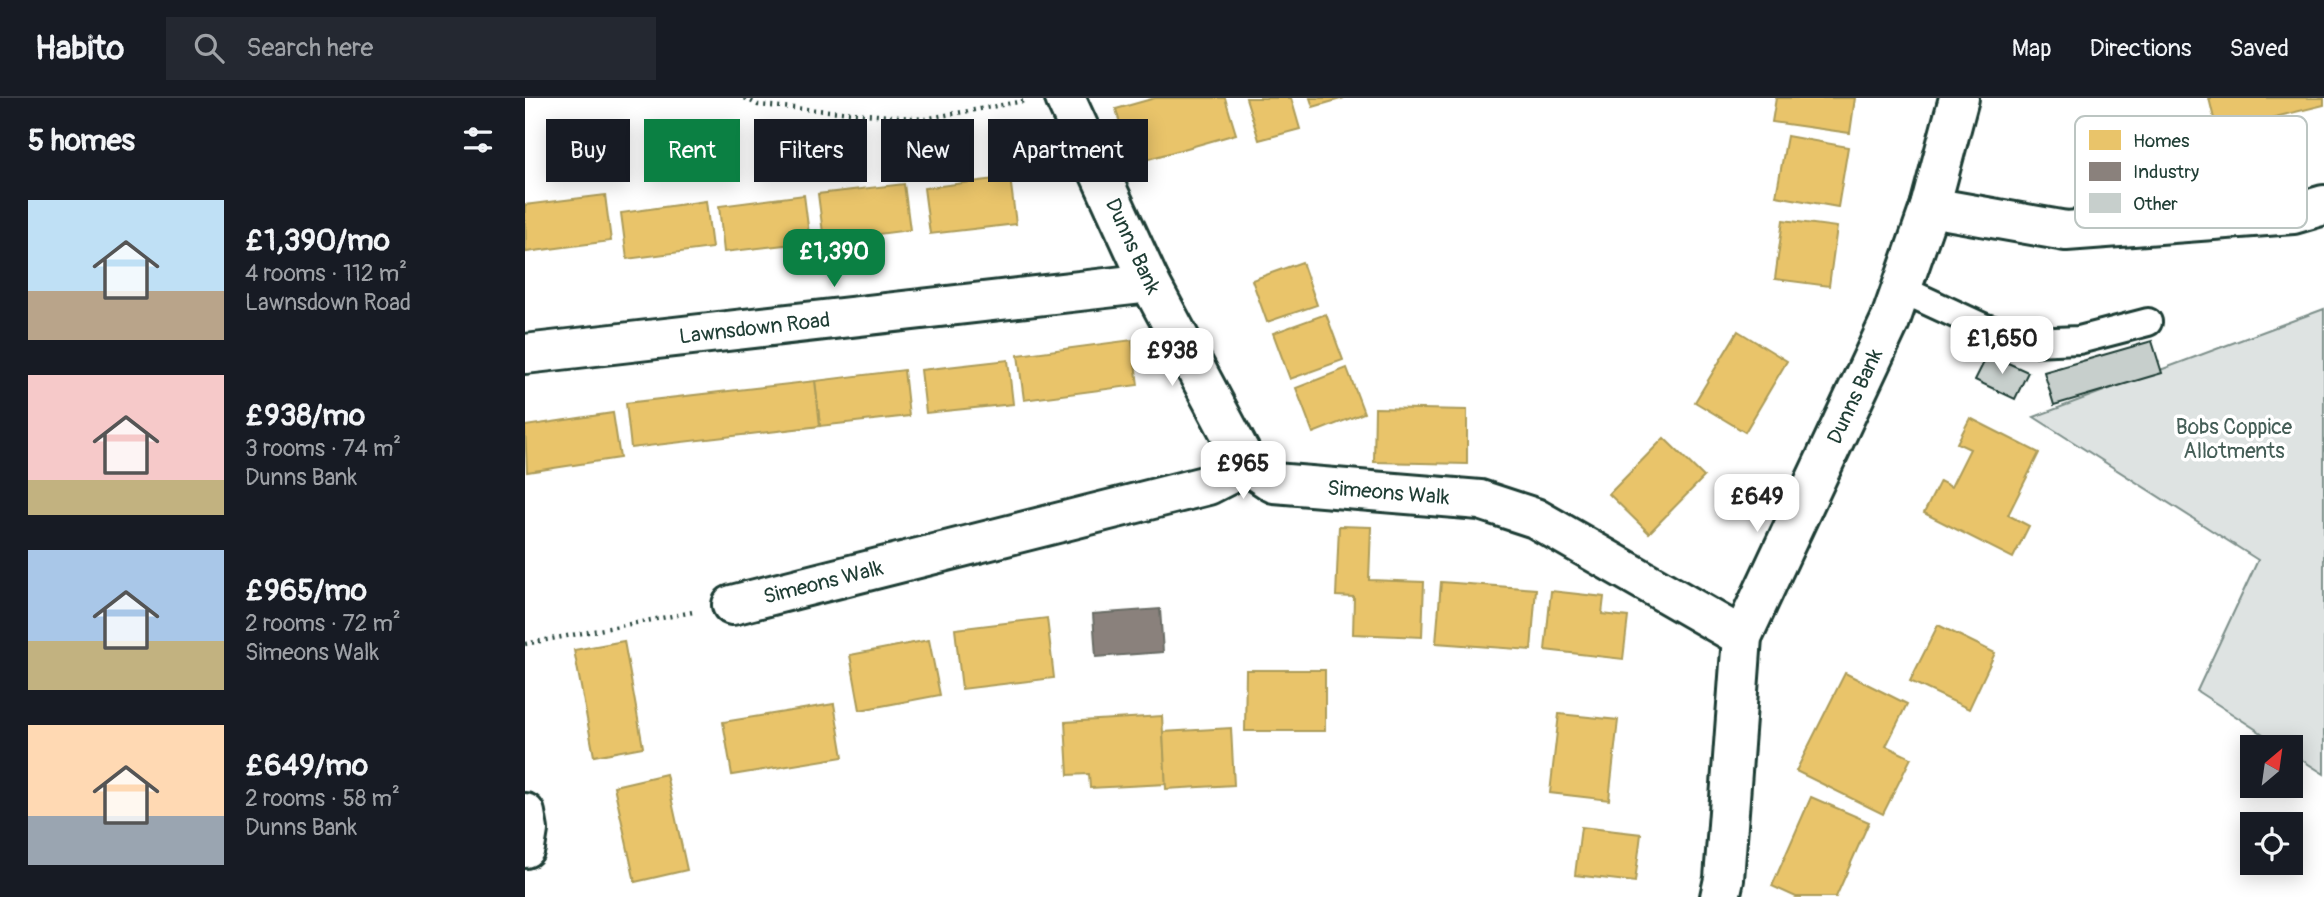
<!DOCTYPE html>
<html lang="en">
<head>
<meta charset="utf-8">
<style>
	:root { --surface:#171b24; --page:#242831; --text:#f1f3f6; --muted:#9ea1a6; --line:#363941; --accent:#0b8043 }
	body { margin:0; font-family:Pangolin,sans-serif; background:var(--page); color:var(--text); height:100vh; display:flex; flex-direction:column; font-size:26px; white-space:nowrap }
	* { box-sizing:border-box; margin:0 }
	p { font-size:23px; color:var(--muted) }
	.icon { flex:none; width:38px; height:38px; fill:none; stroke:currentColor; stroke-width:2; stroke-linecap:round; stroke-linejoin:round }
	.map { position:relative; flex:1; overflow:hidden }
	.details { display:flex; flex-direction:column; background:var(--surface); width:525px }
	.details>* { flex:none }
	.hud { position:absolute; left:21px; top:21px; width:665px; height:63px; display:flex; gap:14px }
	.needle { width:46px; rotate:29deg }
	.tools { position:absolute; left:1715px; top:637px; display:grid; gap:14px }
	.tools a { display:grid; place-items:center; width:63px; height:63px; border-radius:0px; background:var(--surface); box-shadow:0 4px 18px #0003; font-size:35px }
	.price { position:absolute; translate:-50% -60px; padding:0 16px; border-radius:14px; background:#fff; color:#222; font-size:23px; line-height:46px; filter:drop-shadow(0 2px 4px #0008) }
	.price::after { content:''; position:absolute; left:50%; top:42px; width:21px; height:16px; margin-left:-10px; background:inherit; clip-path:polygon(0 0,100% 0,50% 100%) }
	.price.on { background:var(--accent); color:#fff }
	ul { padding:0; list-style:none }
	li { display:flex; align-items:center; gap:21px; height:175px; padding:0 28px }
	li span { display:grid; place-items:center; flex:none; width:196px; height:140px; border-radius:0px; color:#555 }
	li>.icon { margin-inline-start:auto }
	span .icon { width:84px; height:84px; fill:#fffc; stroke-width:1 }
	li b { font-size:30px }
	h2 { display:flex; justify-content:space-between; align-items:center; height:84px; padding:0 28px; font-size:30px }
	.pill { padding:0 24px; border-radius:0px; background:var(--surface); box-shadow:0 4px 18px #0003; font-size:24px; line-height:63px }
	.pill.on { background:var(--accent); color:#fff }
	header { display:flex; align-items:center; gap:42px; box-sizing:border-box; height:98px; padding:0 35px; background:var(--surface); border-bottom:2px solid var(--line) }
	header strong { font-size:33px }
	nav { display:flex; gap:38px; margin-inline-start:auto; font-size:24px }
	.search { width:490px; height:63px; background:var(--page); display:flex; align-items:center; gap:18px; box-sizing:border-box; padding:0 24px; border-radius:0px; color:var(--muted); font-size:26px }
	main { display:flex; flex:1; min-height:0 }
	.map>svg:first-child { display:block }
</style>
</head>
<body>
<header>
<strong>Habito</strong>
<div class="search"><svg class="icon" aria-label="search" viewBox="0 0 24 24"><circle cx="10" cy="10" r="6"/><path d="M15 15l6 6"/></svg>Search here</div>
<nav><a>Map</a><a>Directions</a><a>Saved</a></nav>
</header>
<main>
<section class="details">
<h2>5 homes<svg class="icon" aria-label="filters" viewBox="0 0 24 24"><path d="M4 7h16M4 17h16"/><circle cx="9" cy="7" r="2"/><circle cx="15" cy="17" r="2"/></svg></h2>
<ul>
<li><span style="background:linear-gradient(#bfe0f5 65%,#b9a48a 0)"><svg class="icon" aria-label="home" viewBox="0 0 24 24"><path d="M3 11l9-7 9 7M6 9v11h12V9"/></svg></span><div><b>£1,390/mo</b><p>4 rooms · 112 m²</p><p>Lawnsdown Road</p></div></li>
<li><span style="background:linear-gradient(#f6c9c9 75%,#c2b280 0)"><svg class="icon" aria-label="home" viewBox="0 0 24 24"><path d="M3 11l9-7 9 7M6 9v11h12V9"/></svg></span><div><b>£938/mo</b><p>3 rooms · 74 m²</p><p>Dunns Bank</p></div></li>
<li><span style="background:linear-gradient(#a9c7e8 65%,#c2b280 0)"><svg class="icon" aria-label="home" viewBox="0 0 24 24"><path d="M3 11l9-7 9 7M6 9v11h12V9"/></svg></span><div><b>£965/mo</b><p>2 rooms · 72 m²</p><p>Simeons Walk</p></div></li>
<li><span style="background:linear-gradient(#ffd9b3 65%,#9aa5b1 0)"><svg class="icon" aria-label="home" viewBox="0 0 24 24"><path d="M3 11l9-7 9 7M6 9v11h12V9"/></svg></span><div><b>£649/mo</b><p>2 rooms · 58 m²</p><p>Dunns Bank</p></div></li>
</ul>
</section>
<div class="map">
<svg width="1799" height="799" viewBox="0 0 1799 799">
	<rect width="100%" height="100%" fill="#fff"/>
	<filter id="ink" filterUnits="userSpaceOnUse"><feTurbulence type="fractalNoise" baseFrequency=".0143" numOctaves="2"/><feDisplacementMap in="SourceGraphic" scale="14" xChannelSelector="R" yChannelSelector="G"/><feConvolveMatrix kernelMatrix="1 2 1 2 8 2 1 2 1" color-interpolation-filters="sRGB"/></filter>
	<g filter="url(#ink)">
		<!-- green -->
		<polygon fill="#dee3e2" stroke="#7e908b" stroke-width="2" points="1799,211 1799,676 1766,655 1766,649 1758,649 1672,593 1733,462 1509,319"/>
		<!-- homes -->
		<g fill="#e9c46a" stroke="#ac9c5a" stroke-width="2">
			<polygon points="630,0 700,0 711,36 606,66 591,11"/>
			<polygon points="721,0 766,0 775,31 734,42"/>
			<polygon points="785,0 819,0 788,9"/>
			<polygon points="1251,0 1330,0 1325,35 1247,24"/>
			<polygon points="1684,0 1799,0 1799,7 1738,22 1742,39 1696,50"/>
			<polygon points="1262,38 1323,49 1313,109 1251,98"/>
			<polygon points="485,79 491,126 405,136 399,90"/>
			<polygon points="379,86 385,132 299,143 293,96"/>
			<polygon points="80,97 86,143 1,154 0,107"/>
			<polygon points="279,97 285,144 199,154 194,108"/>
			<polygon points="181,103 187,150 102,161 96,115"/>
			<polygon points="1258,122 1312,129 1304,188 1250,181"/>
			<polygon points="777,164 792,207 742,224 727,182"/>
			<polygon points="801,216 818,262 765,281 748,235"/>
			<polygon points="1213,233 1262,263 1220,334 1170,304"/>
			<polygon points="607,242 613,287 499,302 493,257"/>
			<polygon points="483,262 488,306 401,315 396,272"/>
			<polygon points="822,270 839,315 788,335 771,290"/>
			<polygon points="379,272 384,318 295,328 290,283"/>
			<polygon points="290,283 295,328 106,350 101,305"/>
			<polygon points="850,310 942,312 942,366 849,364"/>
			<polygon points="88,315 95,360 2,374 0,328"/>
			<polygon points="1445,320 1514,355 1483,417 1504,428 1488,460 1399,415 1415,383 1426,389 1445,351 1432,345"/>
			<polygon points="1139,340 1179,379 1124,435 1084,396"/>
			<polygon points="814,428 846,429 844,482 899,484 897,539 828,536 829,499 811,498"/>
			<polygon points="916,484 1011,491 1006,552 911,545"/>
			<polygon points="1026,493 1079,499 1077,516 1103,519 1098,561 1020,552"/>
			<polygon points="522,520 529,580 437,591 430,531"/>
			<polygon points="1413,527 1470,555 1444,611 1385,583"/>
			<polygon points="404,542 415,597 335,612 325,557"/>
			<polygon points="99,543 118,649 69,658 49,552"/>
			<polygon points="721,572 800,572 800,633 720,633"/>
			<polygon points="1320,575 1382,606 1361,648 1386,660 1358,716 1271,673"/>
			<polygon points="309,606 318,659 207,677 198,624"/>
			<polygon points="1034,616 1093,622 1084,702 1025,695"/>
			<polygon points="637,618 641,686 565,690 564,676 543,677 540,624"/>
			<polygon points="706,630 709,687 641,691 638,634"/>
			<polygon points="141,676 162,772 110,784 89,688"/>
			<polygon points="1286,699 1344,724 1311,799 1271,799 1247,788"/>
			<polygon points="1056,729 1116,736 1110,784 1050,777"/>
		</g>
		<!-- industry -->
		<polygon fill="#8a817c" stroke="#6a6d66" stroke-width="2" points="635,511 638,554 571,559 568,516"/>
		<!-- building -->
		<g fill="#c7cfcc" stroke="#1f3d34" stroke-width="2">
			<polygon points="1627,243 1637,275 1529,307 1519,274"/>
			<polygon points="1463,256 1503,274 1490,301 1450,282"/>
		</g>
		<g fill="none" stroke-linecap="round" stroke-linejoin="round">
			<defs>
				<polyline id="lane" points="1376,191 1458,229 1507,244 1554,242 1623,224"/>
				<g id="street">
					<path id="s1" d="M 540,0 L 625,185 L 722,367"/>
					<polyline points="1405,109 1541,133 1768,116 1799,107"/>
					<path id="s2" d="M 0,256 L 625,185"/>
					<path id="s3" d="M 207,507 L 683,387 L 722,367 L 749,385 L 955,402 L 1010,420 L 1217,539"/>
					<polyline points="0,715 3,732 0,750"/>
					<path id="s4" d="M 1195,799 L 1199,781 L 1217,539 L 1365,223 L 1405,109 L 1434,0"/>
				</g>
			</defs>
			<!-- lane casing -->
			<use href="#lane" stroke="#1f3d34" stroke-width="32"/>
			<!-- street casing -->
			<use href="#street" stroke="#1f3d34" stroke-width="44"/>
			<!-- path -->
			<g stroke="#1f3d34" stroke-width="4.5" stroke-dasharray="2 5" stroke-linecap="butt">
				<polyline points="220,0 233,7 399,21 499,3"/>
				<polyline points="0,546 168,514"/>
			</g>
			<!-- lane -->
			<use href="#lane" stroke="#fff" stroke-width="26"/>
			<!-- street -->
			<use href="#street" stroke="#fff" stroke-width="38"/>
		</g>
	</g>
	<g text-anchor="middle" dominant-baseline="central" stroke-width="7" stroke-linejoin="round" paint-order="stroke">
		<!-- street labels -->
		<g font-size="21" fill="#1f3d34" stroke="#fff">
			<text stroke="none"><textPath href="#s1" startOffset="163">Dunns Bank</textPath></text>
			<text stroke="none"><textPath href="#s2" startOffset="231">Lawnsdown Road</textPath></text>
			<text stroke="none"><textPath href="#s4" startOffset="527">Dunns Bank</textPath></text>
			<text stroke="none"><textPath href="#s3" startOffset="682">Simeons Walk</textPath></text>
			<text stroke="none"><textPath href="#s3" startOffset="94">Simeons Walk</textPath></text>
		</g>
		<!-- park labels -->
		<g font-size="21" fill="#455e57" stroke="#fff">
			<text x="1709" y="329">Bobs Coppice<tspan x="1709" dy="24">Allotments</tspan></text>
		</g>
	</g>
	<!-- legend -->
	<rect x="1550" y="18" width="232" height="112" rx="10" fill="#fff" stroke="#bcc5c2" stroke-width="2"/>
	<rect x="1564" y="32" width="32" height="20" fill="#e9c46a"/>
	<rect x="1564" y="64" width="32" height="19" fill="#8a817c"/>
	<rect x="1564" y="95" width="32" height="20" fill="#c7cfcc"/>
	<g font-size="19" fill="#1f3d34">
		<text x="1608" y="49">Homes</text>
		<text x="1608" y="80">Industry</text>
		<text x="1608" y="112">Other</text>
	</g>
</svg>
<div class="tools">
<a><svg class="needle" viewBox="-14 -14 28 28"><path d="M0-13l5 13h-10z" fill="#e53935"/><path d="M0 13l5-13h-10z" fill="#9ea1a6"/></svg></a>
<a><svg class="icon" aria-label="locate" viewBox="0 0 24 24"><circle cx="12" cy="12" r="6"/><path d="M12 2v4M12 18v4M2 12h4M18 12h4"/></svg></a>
</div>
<b class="price on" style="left:309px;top:191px">£1,390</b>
<b class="price" style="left:1477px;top:278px">£1,650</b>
<b class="price" style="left:647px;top:290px">£938</b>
<b class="price" style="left:718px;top:403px">£965</b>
<b class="price" style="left:1232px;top:436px">£649</b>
<div class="hud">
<a class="pill">Buy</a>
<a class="pill on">Rent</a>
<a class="pill">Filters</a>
<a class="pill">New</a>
<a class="pill">Apartment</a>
</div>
</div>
</main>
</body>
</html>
